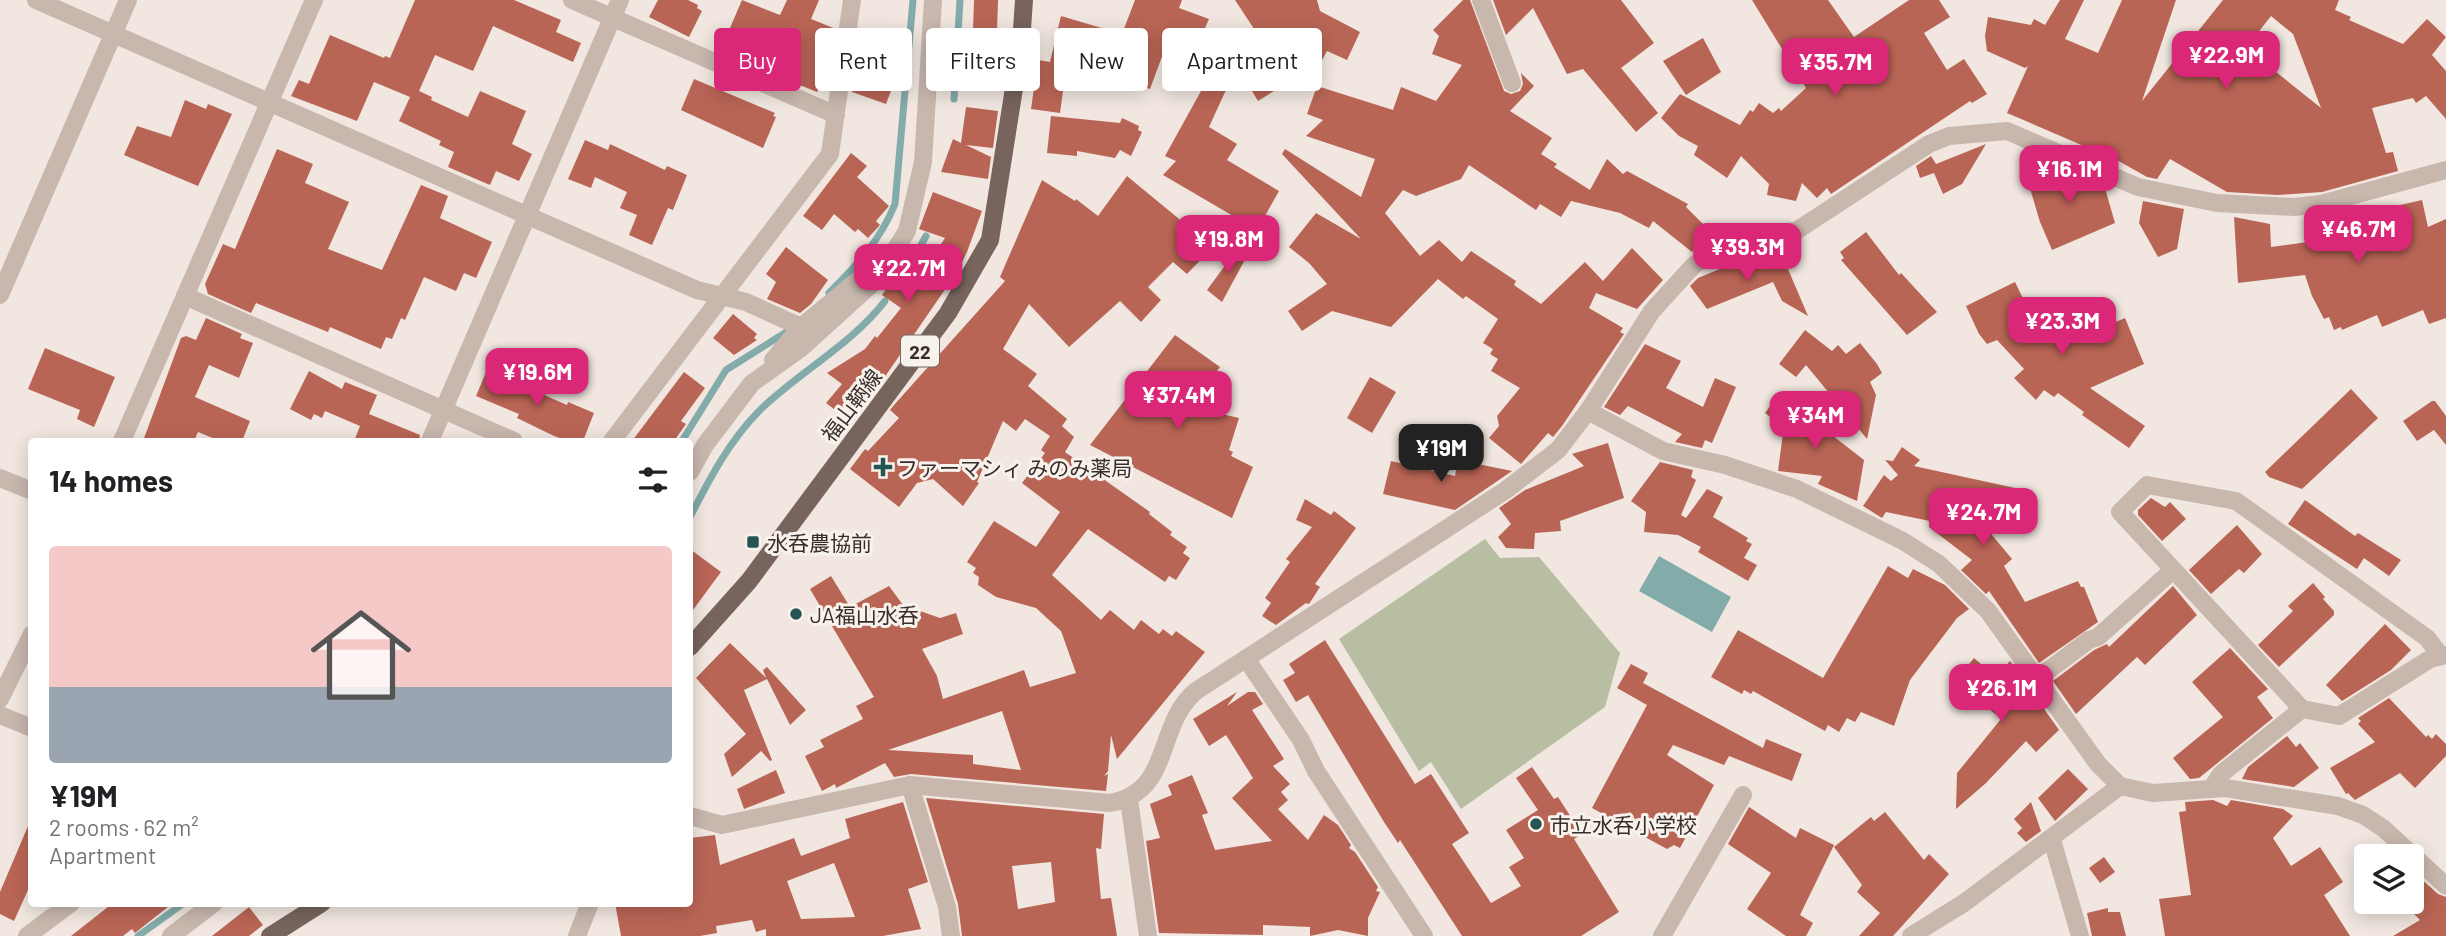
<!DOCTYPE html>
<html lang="en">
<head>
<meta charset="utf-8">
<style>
	:root { --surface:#fff; --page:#f2f2f2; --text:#202124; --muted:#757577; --accent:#db2777 }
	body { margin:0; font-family:Barlow,"Noto Sans JP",sans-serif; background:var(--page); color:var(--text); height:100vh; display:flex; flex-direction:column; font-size:26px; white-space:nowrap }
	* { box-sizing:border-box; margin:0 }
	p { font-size:23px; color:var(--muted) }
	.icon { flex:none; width:38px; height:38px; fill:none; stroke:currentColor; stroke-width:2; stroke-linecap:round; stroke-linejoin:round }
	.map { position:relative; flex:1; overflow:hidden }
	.sheet { position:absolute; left:28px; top:438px; width:665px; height:469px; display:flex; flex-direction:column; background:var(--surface); border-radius:7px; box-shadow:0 4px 18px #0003 }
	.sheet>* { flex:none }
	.banner { position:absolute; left:714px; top:28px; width:665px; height:63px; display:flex; gap:14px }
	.fabs { position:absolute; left:2354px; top:844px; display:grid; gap:14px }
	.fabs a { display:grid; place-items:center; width:70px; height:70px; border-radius:7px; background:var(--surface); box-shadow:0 4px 18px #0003; font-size:35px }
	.price { position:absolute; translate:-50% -60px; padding:0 16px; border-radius:14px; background:var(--accent); color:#fff; font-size:23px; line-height:46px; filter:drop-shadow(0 2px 4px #0008) }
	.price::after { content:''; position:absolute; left:50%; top:42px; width:21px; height:16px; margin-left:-10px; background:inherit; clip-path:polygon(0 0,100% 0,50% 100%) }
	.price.current { background:#222; color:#fff }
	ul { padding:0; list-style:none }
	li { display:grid; align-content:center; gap:14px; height:371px; padding:0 21px }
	li span { display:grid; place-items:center; height:217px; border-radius:7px; color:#555 }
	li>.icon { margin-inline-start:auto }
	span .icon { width:126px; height:126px; fill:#fffc; stroke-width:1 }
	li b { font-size:30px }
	h2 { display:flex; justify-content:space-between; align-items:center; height:84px; padding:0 21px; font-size:30px }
	.tag { padding:0 24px; border-radius:7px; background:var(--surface); box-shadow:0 4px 18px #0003; font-size:24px; line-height:63px }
	.tag.current { background:var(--accent); color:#fff }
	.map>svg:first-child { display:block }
</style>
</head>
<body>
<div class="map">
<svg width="2446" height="936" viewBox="0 0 2446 936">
	<rect width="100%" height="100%" fill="#f1e7e0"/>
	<!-- green -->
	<polygon fill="#b7bea1" points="1485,539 1500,558 1539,557 1620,653 1605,707 1461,809 1431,762 1419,771 1339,639"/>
	<!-- water -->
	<polygon fill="#82aba9" points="1659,556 1731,597 1712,632 1639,591"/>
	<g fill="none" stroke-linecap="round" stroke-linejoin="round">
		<!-- stream -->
		<g stroke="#82aba9" stroke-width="7">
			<polyline points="954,99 960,0"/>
			<polyline points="901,281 926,236"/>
			<path d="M 829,293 C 857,265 880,241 895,204 L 913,0"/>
			<polyline points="682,441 726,370 788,331"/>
			<path d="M 690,517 C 709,480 729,441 760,410 C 799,372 851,345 885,301"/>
			<polyline points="138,936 184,903"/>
		</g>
	</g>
	<!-- building -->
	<g fill="#b96555" fill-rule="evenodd">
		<polygon points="415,0 514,0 561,20 556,32 581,43 573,62 493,26 473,71 435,55 419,91 432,97 431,100 468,117 480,91 526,111 512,144 532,154 519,181 496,171 490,185 448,167 454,152 439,145 441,141 399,121 410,97 374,82 357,121 291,96 299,80 309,84 330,35 384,58 385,56 390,58"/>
		<polygon points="658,0 688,0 698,5 697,8 702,11 689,37 649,17"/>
		<polygon points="742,0 780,15 787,0 819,0 811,19 836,29 827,50 833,52 829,78 824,76 817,92 770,73 775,60 760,54 762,50 727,35"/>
		<polygon points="974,0 998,0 997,32 973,31"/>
		<polygon points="1135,0 1182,0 1179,8 1209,19 1194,53 1167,43 1150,89 1127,80 1125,89 1065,77 1060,113 1031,109 1038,60 1050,62 1061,16 1122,34"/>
		<polygon points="1235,0 1317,0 1320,11 1360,32 1347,60 1327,51 1321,62 1258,101 1241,73 1233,28 1260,38"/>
		<polygon points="1463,0 1470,0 1504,91 1511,94 1520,91 1523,84 1521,73 1534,86 1510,111 1552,138 1541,154 1557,164 1554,167 1590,190 1607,159 1623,174 1627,171 1688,204 1686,207 1709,230 1692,252 1653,221 1649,228 1620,213 1571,201 1561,217 1540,204 1536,210 1469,165 1461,179 1416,196 1403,190 1385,213 1420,256 1439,240 1462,262 1471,251 1516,281 1514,285 1541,304 1585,262 1603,281 1632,248 1663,280 1637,309 1596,293 1589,308 1623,328 1620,332 1624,334 1562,426 1553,437 1548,433 1521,464 1489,438 1499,426 1497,416 1520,388 1491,371 1498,359 1490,354 1493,349 1483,343 1498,319 1466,296 1463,299 1438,279 1391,327 1332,311 1302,331 1288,311 1327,284 1309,263 1289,247 1316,213 1361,239 1282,154 1285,149 1361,197 1375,159 1306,136 1323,120 1307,114 1317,86 1393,110 1401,87 1436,101 1462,65 1432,54 1439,36 1433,30"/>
		<polygon points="1493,0 1621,0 1654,43 1621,68 1658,113 1636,132 1583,69 1567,74 1533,8 1506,35"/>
		<polygon points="1752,0 1828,0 1854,37 1909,0 1939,0 1950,17 1924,33 1947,70 1964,59 1987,94 1972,103 1970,101 1831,194 1827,188 1817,198 1802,183 1796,201 1767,195 1769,184 1741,156 1727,178 1694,155 1698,146 1679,136 1661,118 1680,94 1740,125 1750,110 1753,112 1759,103 1773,113 1779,108 1781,111 1806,88"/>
		<path d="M 2060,0 L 2084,0 L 2065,39 L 2098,53 L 2122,0 L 2176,0 L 2142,101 L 2223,0 L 2339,0 L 2335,10 L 2351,17 L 2349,20 L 2403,44 L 2427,19 L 2446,37 L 2432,55 L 2446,71 L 2446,119 L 2426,96 L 2416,103 L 2413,98 L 2372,108 L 2386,153 L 2393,152 L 2398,171 L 2322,192 L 2277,195 L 2227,192 L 2170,159 L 2157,179 L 2147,177 L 2092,146 L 2093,150 L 2007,113 L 2028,66 L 2025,68 L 1987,51 L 1985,36 L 1988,17 L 2031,25 L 2034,19 L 2045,25 ZM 2271,16 L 2293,34 L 2321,108 L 2246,48 Z"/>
		<polygon points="1703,38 1721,72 1686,95 1663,61"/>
		<polygon points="876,52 902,62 886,104 852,92 855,62 860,64 864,54 874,58"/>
		<polygon points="694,79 775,113 773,116 776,117 763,148 681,110"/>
		<polygon points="1206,82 1226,90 1209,127 1237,144 1227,160 1279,191 1257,230 1163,175 1176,161 1165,156"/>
		<polygon points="185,100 206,109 208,104 232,114 198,186 124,155 137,126 171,137"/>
		<polygon points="966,107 998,111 993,148 966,145 991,157 988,179 941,172 953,139 961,143"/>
		<polygon points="1051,116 1120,123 1122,118 1139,126 1138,130 1142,132 1131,156 1120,150 1115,158 1077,151 1077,156 1047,153"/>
		<polygon points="585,140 608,150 610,144 665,170 667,166 687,175 673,210 668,208 652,245 629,235 637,215 620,208 627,192 595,177 591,188 568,179"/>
		<polygon points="1986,144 1962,184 1943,194 1934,173 1920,178 1916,166 1931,156 1936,164"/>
		<polygon points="277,149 313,164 305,183 349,202 328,249 382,270 421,185 448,196 440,218 492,242 476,278 464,273 456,291 424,277 405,320 401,318 392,339 386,337 381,349 330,327 328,332 256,303 251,313 208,294 205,284 223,244 235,249"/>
		<polygon points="851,153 867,166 857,177 889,206 876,221 880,225 868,238 858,229 855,232 834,214 822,230 803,216"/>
		<polygon points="2060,166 2104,185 2115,223 2052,250 2040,222 2026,175"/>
		<path d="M 1127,176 L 1213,247 L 1187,274 L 1173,262 L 1148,287 L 1161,300 L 1141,322 L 1120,301 L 1069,347 L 1029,304 L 1003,349 L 1037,374 L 1028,386 L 1067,419 L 1062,426 L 1074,437 L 1065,452 L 1150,512 L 1149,514 L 1172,532 L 1170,535 L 1187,547 L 1183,553 L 1190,558 L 1176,580 L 1169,576 L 1165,582 L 1088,529 L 1052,575 L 1101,620 L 1110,610 L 1134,630 L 1141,620 L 1159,634 L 1163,629 L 1172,636 L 1176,631 L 1205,652 L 1117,759 L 1111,735 L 1108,771 L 1104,776 L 1108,774 L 1106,791 L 911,774 L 894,777 L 885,763 L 836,788 L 835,784 L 822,791 L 805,756 L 824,747 L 820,740 L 863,719 L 856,706 L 874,697 L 810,589 L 831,576 L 850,607 L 889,586 L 903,605 L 940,618 L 956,613 L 963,634 L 922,649 L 937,676 L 943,699 L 1024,670 L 1030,687 L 1076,673 L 1061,631 L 1036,608 L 996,597 L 978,585 L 979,577 L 973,573 L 976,568 L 967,562 L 994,521 L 1036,547 L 1060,512 L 1022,483 L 1045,453 L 1041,450 L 1050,436 L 1025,419 L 1016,431 L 1003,421 L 977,482 L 979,483 L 963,506 L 933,479 L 917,483 L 899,507 L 850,469 L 865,449 L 868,451 L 899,418 L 890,410 L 894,405 L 1005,281 L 1000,277 L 1042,180 L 1075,201 L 1076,199 L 1098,216 ZM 1002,711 L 1021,770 L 973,764 L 973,755 L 888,750 Z"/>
		<polygon points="933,192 982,211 967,252 957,272 873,394 870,392 848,420 826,403 842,384 827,373 865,349 875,336 877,338 901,308 882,295 893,279 906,289 920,270 923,272 945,238 919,229"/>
		<polygon points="2422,200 2428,227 2446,219 2446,318 2429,324 2423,310 2382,327 2377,315 2342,330 2341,327 2334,330 2329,317 2324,319 2312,296 2305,275 2238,283 2234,217 2270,224 2271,247 2322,240 2318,224"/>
		<polygon points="2143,201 2184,209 2177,249 2158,257 2139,223"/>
		<polygon points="1866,232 1899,275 1901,273 1937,312 1907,335 1841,260 1844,258 1840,252"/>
		<polygon points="786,247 828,280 811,304 800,313 767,299 776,282 766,274"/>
		<polygon points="1238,248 1248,254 1222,302 1207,290"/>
		<polygon points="1782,255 1808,316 1782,301 1773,282 1707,309 1690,286 1698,278 1744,259 1748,269"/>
		<polygon points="2015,282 2035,323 2062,309 2078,338 2125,318 2144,364 2090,388 2145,426 2129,448 2082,415 2084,412 2058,393 2054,397 2044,390 2036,400 2014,378 2024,369 1997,340 1987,344 1979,334 1966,306"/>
		<polygon points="733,314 757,334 754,338 757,340 734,355 713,338"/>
		<polygon points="206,318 242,334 240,338 253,343 239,378 209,365 195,397 250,421 242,441 220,441 198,432 194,441 143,441 181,338 186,336 196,340"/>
		<polygon points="1805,330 1832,351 1838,345 1846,354 1860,343 1877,364 1882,373 1870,382 1876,395 1867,439 1806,365 1796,377 1779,364"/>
		<polygon points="1175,335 1220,367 1191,407 1239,418 1229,450 1233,452 1231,456 1253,467 1232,518 1090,445"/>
		<polygon points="1645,344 1681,361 1666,388 1703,407 1715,378 1736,387 1712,443 1705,440 1702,448 1675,442 1682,434 1628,406 1620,415 1604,407"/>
		<polygon points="45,348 115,377 94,427 77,419 80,410 28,389"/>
		<polygon points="487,370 567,405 568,402 594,413 583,441 568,441 554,436 517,418 519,414 476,396"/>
		<polygon points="309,371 342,389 345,382 377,395 369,414 420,435 419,441 354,441 360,426 325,411 322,418 314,414 311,420 290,409"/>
		<polygon points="684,372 705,388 681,421 686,424 674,441 632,441"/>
		<polygon points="1370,377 1396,392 1372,433 1347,418"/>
		<polygon points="2351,389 2378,418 2302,489 2269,477 2265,472"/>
		<polygon points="1779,394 1864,460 1857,501 1818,484 1822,476 1778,471 1783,433 1771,424 1774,420 1765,413"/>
		<polygon points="2432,401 2435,401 2446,416 2446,445 2434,430 2417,441 2403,421"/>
		<polygon points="1608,443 1624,498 1560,521 1561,531 1535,533 1534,549 1506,548 1498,537 1511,524 1499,508 1525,490 1584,466 1572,454"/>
		<polygon points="1902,447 1920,460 1914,466 2015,488 1987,529 2012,559 2004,566 2025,602 2078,581 2081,587 2084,587 2098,622 2039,663 1989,591 1986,594 1961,570 1972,560 1929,527 1930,521 1886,512 1882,518 1863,506 1884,475 1891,481 1898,475 1885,460 1893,461"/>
		<polygon points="1458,460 1512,471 1455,510 1383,494 1391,461 1455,476"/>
		<polygon points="1660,462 1693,470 1691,477 1696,480 1681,515 1686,518 1707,489 1723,497 1713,517 1748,538 1746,541 1752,544 1744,558 1757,565 1748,581 1698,552 1701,547 1678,535 1644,532 1646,512 1631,501"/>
		<polygon points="2151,498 2165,507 2170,502 2186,519 2162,541 2138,515 2138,510"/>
		<polygon points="1305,499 1331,515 1334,511 1356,528 1315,584 1320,587 1309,604 1306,603 1276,625 1262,616 1271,603 1265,598 1290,562 1286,559 1312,527 1296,520"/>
		<polygon points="2305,500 2355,536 2358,533 2401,560 2389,576 2364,558 2357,569 2288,524"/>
		<polygon points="2237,525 2262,554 2244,573 2239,569 2211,594 2189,570"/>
		<polygon points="690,549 721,572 690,614"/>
		<polygon points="1888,566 1908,578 1913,569 1945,585 1969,609 1957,618 1910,680 1894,726 1861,712 1855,722 1847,718 1839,732 1828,725 1825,731 1753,691 1751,694 1744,690 1742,694 1711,677 1738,630 1823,678"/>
		<polygon points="2313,583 2325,597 2323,599 2334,611 2334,615 2279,667 2258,645 2293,611 2288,606"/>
		<polygon points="2173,586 2197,615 2145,665 2137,657 2076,714 2053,681 2094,650 2107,644 2109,647"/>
		<polygon points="2385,624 2411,650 2391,670 2342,701 2326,685"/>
		<polygon points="1325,640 1415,784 1431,774 1469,833 1452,844 1491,903 1521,886 1509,867 1524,858 1506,830 1538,810 1516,778 1532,767 1554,799 1558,797 1582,834 1574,839 1619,912 1581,936 1462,936 1400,840 1398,843 1384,822 1308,695 1296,702 1283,680 1295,673 1289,664"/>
		<polygon points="730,643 766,678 763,670 767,667 806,710 790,725 767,679 744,690 772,760 770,761 761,751 732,777 724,754 746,734 696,678"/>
		<polygon points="2230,648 2268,689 2257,697 2273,718 2199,778 2190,779 2173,758 2223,717 2192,682"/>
		<polygon points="1974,658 1996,677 2010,661 2059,730 2036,752 2026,741 1986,783 1956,809 1957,773 2001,719 1956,680"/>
		<polygon points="1631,664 1648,673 1643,683 1763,748 1766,739 1802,754 1792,781 1729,756 1724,765 1673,745 1667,755 1714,785 1680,848 1674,845 1667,849 1592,808 1647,705 1617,688"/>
		<polygon points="1237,692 1227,706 1248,692 1255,692 1263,704 1252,710 1284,759 1273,766 1290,784 1281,792 1288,800 1278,809 1308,840 1324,815 1338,825 1351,845 1349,848 1355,852 1378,887 1376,891 1380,892 1368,918 1368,936 1338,930 1310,936 1310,927 1263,925 1263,935 1159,933 1146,841 1160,838 1150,804 1172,795 1168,785 1192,775 1208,813 1202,815 1215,850 1272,841 1232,798 1253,778 1226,735 1209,746 1193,719"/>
		<polygon points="2389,698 2426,737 2428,735 2432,739 2436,734 2446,744 2446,756 2415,788 2400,773 2355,800 2348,793 2346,794 2330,768 2375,742 2358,724 2361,721 2358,718"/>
		<polygon points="2287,736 2296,747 2300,743 2319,768 2294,787 2242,779 2248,767"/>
		<polygon points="2068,769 2088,789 2055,821 2038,798"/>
		<polygon points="776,770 785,793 744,809 737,789"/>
		<path d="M 926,798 L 1104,814 L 1101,849 L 1096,848 L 1101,899 L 1111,898 L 1117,936 L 962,936 L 958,904 ZM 1051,862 L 1055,902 L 1018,909 L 1012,866 Z"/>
		<polygon points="2213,800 2227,806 2231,800 2283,809 2293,816 2273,838 2291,866 2320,847 2343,882 2324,895 2350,936 2165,936 2159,899 2191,895 2179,812 2186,811 2185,802"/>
		<path d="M 903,802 L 928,882 L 908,889 L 921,929 L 883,936 L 766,936 L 766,929 L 756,932 L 752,920 L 716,926 L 717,933 L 700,936 L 621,936 L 615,903 L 690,903 L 690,838 L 715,835 L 720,865 L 794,838 L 801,856 L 850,838 L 845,819 ZM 834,863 L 855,917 L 801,919 L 787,881 Z"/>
		<polygon points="2031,802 2041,831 2026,842 2017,833 2022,828 2014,819"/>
		<polygon points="1749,807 1796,838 1800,828 1834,845 1800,915 1813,923 1806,936 1786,936 1747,909 1771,873 1728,844"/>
		<polygon points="1885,812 1924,860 1929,854 1949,874 1893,936 1859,936 1880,913 1857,892 1862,885 1834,847 1871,817 1874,821"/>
		<polygon points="31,819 32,881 14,921 0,914 0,892"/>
		<polygon points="2104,857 2115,872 2100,883 2089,868"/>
		<polygon points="2417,875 2438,894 2446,897 2446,936 2393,936 2420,920 2412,912 2412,882"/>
		<polygon points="113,903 173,903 135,933 132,929 123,936 71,936"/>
		<polygon points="249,907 263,925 249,936 212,936"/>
		<polygon points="2108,908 2108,912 2120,912 2126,936 2092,936 2087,913"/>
	</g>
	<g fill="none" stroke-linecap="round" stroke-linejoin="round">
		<!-- minor -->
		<g stroke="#c8b7ad" stroke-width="18">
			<polyline points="36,0 697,290 746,302 801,327"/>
			<polyline points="572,0 836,115"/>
			<polyline points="1481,0 1512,83"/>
			<polyline points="0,295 128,0"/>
			<polyline points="185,296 514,441"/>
			<polyline points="773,360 801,327 863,276"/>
			<polyline points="1588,411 1663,451 1725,465 1797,489 1903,541 1939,564 1988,611 2098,764 2120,786 2153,793 2225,788 2338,806 2363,815 2383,828 2446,886"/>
			<polyline points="122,441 314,0"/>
			<polyline points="430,441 620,0"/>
			<polyline points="612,441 830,154 852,0"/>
			<polyline points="690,472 705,445 752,383 800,349 876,280 907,231 923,162 933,0"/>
			<polyline points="0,478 32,491"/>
			<polyline points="1247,660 1301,740 1316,771 1424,936"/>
			<polyline points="2038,678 2089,640 2098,637 2173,570"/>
			<polyline points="0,699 32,634"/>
			<polyline points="2302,709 2120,512 2147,485 2236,501 2427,638 2441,656"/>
			<polyline points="0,715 32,728"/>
			<polyline points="910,785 947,907 951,936"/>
			<polyline points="2211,789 2221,774 2302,709 2339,716 2430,659 2446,655"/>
			<polyline points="1129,800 1148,936"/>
			<path d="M 690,816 L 722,825 L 910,785 L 1110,803 C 1173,792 1155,725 1196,691 L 1506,490 L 1558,450 L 1588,411 L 1652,311 L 1693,266 L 1715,249 L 1736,238 L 1796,231 L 1929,144 L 1949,136 L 2007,131 L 2138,187 L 2217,203 L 2294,207 L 2321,204 L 2446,170"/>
			<polyline points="2052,840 2080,936"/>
			<polyline points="27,936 71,903"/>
			<polyline points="171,936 214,903"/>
			<polyline points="577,936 590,903"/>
			<polyline points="1662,936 1743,795"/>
			<polyline points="1911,936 1964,903 2120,786"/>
		</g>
		<!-- major -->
		<g stroke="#77645d" stroke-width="18">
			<polyline points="690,647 749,581 948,313 990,240 1021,44 1024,0"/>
			<polyline points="270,936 322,903"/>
		</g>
	</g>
	<!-- markers -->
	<g fill="#245453" stroke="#f8f2ec" stroke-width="2.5">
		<path d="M879.5 456.5h7v7h7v7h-7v7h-7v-7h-7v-7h7z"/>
		<rect x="746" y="535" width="14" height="14" rx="3.5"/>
		<circle cx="796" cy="614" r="7"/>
		<circle cx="1536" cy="824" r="7"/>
	</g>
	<g text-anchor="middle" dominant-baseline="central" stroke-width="6" stroke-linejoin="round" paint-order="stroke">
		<!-- shield labels -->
		<rect fill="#f8f2ec" stroke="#716865" stroke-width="2" x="901" y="335.5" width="38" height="31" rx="5"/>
		<g font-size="19" font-weight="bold" fill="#372d2b">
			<text x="920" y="351">22</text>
		</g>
		<!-- street labels -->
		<g font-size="21" fill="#372d2b" stroke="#f8f2ec">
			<text transform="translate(851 405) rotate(-53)">福山鞆線</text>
		</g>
		<!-- poi labels -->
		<g font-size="21" fill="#372d2b" stroke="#f8f2ec" text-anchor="start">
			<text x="897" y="467">ファーマシィ みのみ薬局</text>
			<text x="767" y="542">水呑農協前</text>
			<text x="810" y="614">JA福山水呑</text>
			<text x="1550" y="824">市立水呑小学校</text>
		</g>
	</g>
</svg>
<div class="fabs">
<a><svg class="icon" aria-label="layers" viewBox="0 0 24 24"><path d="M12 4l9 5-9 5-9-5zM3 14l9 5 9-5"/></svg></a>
</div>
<b class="price" style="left:2226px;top:91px">¥22.9M</b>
<b class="price" style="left:1835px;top:98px">¥35.7M</b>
<b class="price" style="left:2069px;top:205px">¥16.1M</b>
<b class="price" style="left:2358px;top:265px">¥46.7M</b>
<b class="price" style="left:1228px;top:275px">¥19.8M</b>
<b class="price" style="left:1747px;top:283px">¥39.3M</b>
<b class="price" style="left:908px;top:304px">¥22.7M</b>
<b class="price" style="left:2062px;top:357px">¥23.3M</b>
<b class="price" style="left:537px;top:408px">¥19.6M</b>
<b class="price" style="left:1178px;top:431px">¥37.4M</b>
<b class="price" style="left:1815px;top:451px">¥34M</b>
<b class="price current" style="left:1441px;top:484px">¥19M</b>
<b class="price" style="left:1983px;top:548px">¥24.7M</b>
<b class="price" style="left:2001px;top:724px">¥26.1M</b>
<div class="banner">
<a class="tag current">Buy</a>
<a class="tag">Rent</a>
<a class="tag">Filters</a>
<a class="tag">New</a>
<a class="tag">Apartment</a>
</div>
<section class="sheet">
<h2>14 homes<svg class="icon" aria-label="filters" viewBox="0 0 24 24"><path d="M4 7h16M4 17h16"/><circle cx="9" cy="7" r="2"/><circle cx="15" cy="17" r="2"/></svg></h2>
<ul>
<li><span style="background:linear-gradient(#f6c9c9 65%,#9aa5b1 0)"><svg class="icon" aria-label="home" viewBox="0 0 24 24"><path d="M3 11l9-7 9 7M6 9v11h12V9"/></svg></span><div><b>¥19M</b><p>2 rooms · 62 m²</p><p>Apartment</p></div></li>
</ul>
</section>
</div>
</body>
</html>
